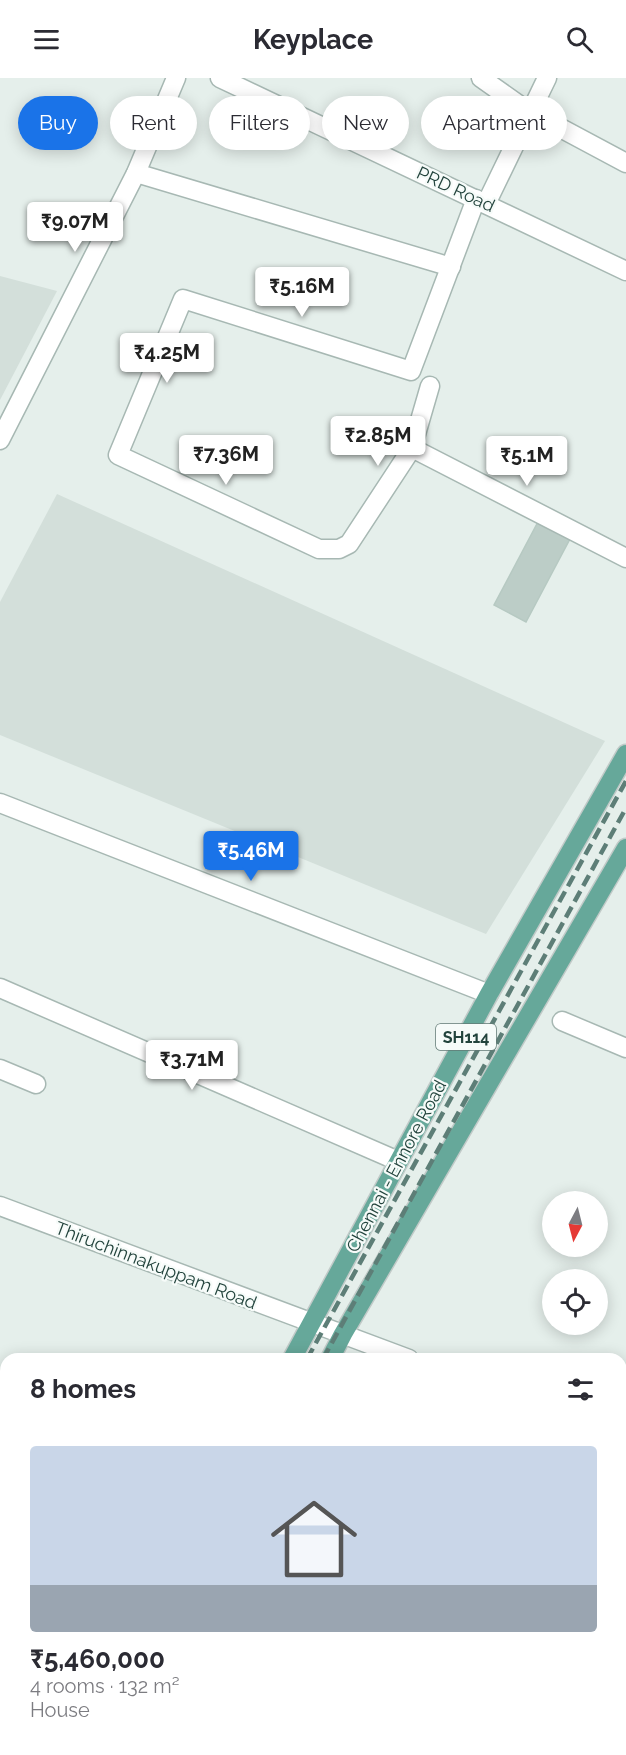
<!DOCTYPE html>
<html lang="en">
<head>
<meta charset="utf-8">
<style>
	:root { --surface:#fff; --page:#f7f7f7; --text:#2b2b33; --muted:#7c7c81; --line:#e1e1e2; --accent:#1a73e8 }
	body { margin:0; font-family:Raleway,sans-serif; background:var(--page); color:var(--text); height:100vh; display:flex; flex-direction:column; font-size:22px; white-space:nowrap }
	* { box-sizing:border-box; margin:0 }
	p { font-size:20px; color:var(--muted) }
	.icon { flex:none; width:33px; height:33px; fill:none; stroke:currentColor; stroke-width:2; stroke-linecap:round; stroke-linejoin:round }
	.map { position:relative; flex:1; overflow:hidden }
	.details { position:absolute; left:0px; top:1275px; width:627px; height:402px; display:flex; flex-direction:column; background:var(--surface); border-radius:18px 18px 0 0; box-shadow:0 3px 15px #0003 }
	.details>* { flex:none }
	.banner { position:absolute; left:18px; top:18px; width:591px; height:54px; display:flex; gap:12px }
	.needle { width:39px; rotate:187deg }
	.fabs { position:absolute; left:542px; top:1113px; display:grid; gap:12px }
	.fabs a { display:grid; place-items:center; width:66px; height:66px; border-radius:50%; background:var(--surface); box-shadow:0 3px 15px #0003; font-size:30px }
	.price { position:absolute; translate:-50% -51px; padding:0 14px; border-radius:6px; background:#fff; color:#222; font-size:20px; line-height:39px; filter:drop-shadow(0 2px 3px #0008) }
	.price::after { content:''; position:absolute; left:50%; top:36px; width:18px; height:14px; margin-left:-9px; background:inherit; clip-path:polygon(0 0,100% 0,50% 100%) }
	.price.on { background:var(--accent); color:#fff }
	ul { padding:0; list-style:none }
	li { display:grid; align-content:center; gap:12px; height:318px; padding:0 30px }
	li+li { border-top:2px solid var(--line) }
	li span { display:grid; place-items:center; height:186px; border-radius:6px; color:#555 }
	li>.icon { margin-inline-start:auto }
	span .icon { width:108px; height:108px; fill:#fffc; stroke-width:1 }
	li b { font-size:26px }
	h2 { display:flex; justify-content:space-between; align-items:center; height:72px; padding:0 30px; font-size:26px }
	.pill { padding:0 21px; border-radius:27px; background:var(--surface); box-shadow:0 3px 15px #0003; font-size:21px; line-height:54px }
	.pill.on { background:var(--accent); color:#fff }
	header { display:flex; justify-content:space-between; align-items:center; height:78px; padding:0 30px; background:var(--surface); font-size:27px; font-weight:700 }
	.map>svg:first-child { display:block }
</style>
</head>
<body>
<header><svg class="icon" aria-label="menu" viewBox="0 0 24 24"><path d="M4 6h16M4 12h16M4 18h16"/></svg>Keyplace<svg class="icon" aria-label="search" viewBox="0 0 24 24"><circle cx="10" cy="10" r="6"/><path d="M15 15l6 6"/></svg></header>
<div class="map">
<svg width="626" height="1677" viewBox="0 0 626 1677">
	<rect width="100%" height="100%" fill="#e5efeb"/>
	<!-- built -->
	<g fill="#d3dfda">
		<polygon points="0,198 57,213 0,322"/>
		<polygon points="57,416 605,663 486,856 0,657 0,524"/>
	</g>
	<!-- building -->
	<g fill="#bccdc7" stroke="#b6c9c2" stroke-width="1.5">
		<polygon points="539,442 571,459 526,544 494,527"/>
		<polygon points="621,1377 626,1379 626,1442 621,1455"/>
		<polygon points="0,1665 6,1667 6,1671 15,1671 31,1677 0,1677"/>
	</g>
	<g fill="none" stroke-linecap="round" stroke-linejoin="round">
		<defs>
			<g id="minor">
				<polyline points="220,0 626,193"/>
				<polyline points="481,0 525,31 626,85"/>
				<polyline points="136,95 451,189"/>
				<polyline points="486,126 547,0"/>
				<polyline points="430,308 412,370 349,466 339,471 319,471 118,377 183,221 411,293 476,121"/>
				<polyline points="0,362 136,95 176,0"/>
				<polyline points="412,370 626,480"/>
				<polyline points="0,725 489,916"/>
				<polyline points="0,910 398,1083"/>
				<polyline points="562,943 626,970"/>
				<polyline points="0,991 36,1006"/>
				<polyline points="0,1128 409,1281"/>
				<polyline points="621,1361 626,1363"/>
				<polyline points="621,1481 626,1468"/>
				<polyline points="621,1531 626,1533"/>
				<polyline points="0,1566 6,1568"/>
				<polyline points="552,1677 554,1671"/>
			</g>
			<g id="primary">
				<polyline points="292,1281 489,916 626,676"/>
				<polyline points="330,1281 343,1256 626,770"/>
				<polyline points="72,1677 76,1671"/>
				<polyline points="126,1677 129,1671"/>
			</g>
		</defs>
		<!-- minor casing -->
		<use href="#minor" stroke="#a7b8b3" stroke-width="21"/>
		<!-- primary casing -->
		<use href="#primary" stroke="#c1cac8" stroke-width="21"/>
		<!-- minor -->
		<use href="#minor" stroke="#fff" stroke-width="18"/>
		<!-- primary -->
		<use href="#primary" stroke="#66a89a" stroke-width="18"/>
		<!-- rail -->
		<g stroke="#5d7e77" stroke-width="4.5" stroke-dasharray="12 6" stroke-linecap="butt">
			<polyline points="307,1281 626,703"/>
			<polyline points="323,1281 626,730"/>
			<polyline points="85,1677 89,1671"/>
			<polyline points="105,1677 108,1671"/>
		</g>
	</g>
	<g text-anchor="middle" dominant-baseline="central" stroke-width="4.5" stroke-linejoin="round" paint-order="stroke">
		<!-- shield labels -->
		<rect fill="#f6fbf9" stroke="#627a75" stroke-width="1.5" x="436" y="946" width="60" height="26" rx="4.5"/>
		<g font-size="16" font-weight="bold" fill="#22433c">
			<text x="466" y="959">SH114</text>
		</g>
		<!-- street labels -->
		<g font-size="18" fill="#22433c" stroke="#f6fbf9">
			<text transform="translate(456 111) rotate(25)">PRD Road</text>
			<text transform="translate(396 1088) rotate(-62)">Chennai - Ennore Road</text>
			<text transform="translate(156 1187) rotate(21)">Thiruchinnakuppam Road</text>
		</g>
	</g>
</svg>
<div class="fabs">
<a><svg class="needle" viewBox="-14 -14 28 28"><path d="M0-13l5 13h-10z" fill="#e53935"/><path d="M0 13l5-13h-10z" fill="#7c7c81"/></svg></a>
<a><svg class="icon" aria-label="locate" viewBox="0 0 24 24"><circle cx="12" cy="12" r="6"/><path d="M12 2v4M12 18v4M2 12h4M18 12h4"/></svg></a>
</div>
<b class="price" style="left:75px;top:175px">₹9.07M</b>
<b class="price" style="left:302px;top:240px">₹5.16M</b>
<b class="price" style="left:167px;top:306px">₹4.25M</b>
<b class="price" style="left:378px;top:389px">₹2.85M</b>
<b class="price" style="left:226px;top:408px">₹7.36M</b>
<b class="price" style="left:527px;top:409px">₹5.1M</b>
<b class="price on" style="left:251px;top:804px">₹5.46M</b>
<b class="price" style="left:192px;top:1013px">₹3.71M</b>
<div class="banner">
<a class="pill on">Buy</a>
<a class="pill">Rent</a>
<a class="pill">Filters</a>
<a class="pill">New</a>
<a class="pill">Apartment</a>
</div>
<section class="details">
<h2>8 homes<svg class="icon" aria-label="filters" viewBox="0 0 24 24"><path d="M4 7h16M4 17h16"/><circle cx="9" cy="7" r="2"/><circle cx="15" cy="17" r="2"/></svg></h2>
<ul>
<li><span style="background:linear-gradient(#c9d6e8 75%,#9aa5b1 0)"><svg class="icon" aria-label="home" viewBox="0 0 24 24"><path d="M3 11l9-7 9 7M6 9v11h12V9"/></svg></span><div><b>₹5,460,000</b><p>4 rooms · 132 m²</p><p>House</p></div></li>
</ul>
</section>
</div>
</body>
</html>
